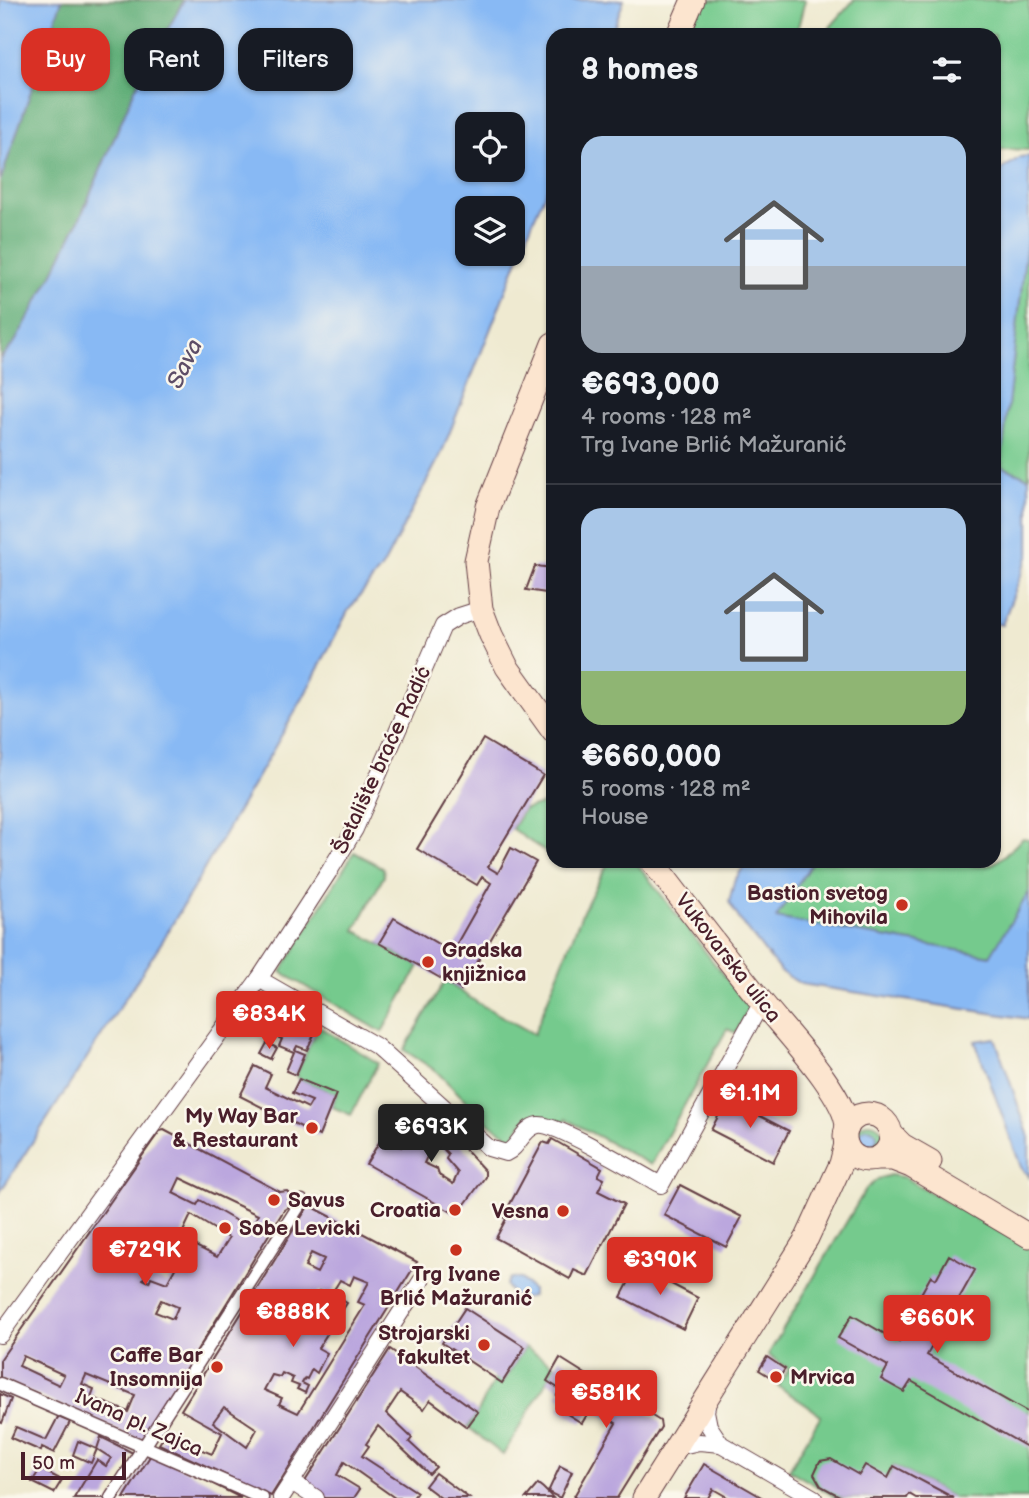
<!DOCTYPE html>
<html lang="en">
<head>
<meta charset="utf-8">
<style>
	:root { --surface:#171b24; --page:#242831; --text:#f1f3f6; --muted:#9ea1a6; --line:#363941; --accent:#d93025 }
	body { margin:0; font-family:"Balsamiq Sans",sans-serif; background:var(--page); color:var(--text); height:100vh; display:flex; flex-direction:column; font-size:26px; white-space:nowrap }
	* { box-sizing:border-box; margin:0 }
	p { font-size:23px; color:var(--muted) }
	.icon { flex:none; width:38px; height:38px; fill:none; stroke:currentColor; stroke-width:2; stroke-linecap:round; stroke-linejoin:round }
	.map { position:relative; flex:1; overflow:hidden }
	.drawer { position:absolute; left:546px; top:28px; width:455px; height:840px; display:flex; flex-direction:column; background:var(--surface); border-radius:21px; box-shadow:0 2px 5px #0004 }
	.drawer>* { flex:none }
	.hud { position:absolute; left:21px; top:28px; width:420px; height:63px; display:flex; gap:14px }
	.buttons { position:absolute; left:455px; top:112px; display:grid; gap:14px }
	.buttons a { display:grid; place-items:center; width:70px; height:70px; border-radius:14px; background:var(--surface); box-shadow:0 2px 5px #0004; font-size:35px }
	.scale { position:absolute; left:21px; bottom:18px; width:105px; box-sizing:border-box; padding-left:7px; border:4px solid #4a1f2b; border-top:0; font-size:19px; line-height:24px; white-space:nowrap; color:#4a1f2b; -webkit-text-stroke:5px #fbf7ec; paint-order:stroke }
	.price { position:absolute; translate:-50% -60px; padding:0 16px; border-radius:7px; background:var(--accent); color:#fff; font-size:23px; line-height:46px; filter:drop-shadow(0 2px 4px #0008) }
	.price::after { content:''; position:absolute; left:50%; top:42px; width:21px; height:16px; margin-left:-10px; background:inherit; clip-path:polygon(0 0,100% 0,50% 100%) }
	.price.on { background:#222; color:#fff }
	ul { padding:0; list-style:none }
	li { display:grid; align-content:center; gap:14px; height:371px; padding:0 35px }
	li+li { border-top:2px solid var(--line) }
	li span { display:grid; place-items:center; height:217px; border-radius:21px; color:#555 }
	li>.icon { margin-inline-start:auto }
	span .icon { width:126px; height:126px; fill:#fffc; stroke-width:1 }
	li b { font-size:30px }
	h2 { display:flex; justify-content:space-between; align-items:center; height:84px; padding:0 35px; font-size:30px }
	.tag { padding:0 24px; border-radius:21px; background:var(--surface); box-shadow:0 2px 5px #0004; font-size:24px; line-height:63px }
	.tag.on { background:var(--accent); color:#fff }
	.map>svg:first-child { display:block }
</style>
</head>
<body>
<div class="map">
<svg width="1029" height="1498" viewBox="0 0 1029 1498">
	<rect width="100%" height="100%" fill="#fbf7ec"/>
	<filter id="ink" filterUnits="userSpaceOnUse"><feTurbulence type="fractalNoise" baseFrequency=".0143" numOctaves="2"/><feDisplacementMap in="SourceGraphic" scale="14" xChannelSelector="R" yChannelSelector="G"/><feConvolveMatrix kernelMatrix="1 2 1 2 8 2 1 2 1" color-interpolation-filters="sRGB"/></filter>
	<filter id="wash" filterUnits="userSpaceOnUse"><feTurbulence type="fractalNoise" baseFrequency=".00686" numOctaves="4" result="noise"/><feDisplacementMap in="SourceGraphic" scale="28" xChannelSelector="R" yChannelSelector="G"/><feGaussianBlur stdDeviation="1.57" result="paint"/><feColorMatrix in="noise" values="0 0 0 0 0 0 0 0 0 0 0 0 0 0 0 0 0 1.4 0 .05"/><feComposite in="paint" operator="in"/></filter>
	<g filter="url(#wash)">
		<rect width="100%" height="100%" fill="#efead1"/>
		<!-- green -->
		<g fill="#75ca8d" stroke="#60745c" stroke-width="2">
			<polygon points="700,0 805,0 796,35 689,35"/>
			<polygon points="854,0 1029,0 1029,150 1003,149 994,154 994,35 827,35 831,26"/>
			<polygon points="1029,223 1029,478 1001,466"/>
			<polygon points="550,802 553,804 553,857 512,829 524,809"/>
			<path d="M 1023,838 L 1029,839 L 1029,892 L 991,956 L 775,918 L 813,861 L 959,861 C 992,875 1000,859 1023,838 Z"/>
			<polygon points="354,852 383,868 384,876 355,930 419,966 382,1032 281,972"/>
			<polygon points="609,861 635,861 749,1008 736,1033 727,1029 651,1165 566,1119 560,1126 532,1121 523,1122 513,1138 488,1123 436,1071 404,1050 445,981 478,1003 534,1034 583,911"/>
			<polygon points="318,1026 378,1063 351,1115 332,1107 336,1094 299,1079 296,1075"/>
			<circle cx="869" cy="1138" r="15"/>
			<polygon points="890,1175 903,1177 1029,1247 1029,1498 954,1498 894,1466 877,1498 837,1498 789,1470 821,1415 778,1386 789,1369 768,1355 866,1189 878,1179"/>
			<polygon points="525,1347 556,1366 503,1455 468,1427 478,1412 495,1378 503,1382"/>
		</g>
		<!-- forest -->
		<polygon fill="#60ae78" stroke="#556652" stroke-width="2" points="62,0 184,0 135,89 81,216 51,277 15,342 0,359 0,182"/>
		<!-- water -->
		<g fill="#88b9f4" stroke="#696c90" stroke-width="2" fill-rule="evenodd">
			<polygon points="0,0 62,0 0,182"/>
			<path d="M 184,0 L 624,0 L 611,35 L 553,35 L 553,176 L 535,216 L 442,452 L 383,566 L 348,611 L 303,698 L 165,937 L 0,1192 L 0,359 L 15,342 L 51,277 L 81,216 L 135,89 ZM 467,124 L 513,124 L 513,170 L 467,170 ZM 467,208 L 513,208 L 513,254 L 467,254 Z"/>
			<polygon points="1029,156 1029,223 1001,466 1029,478 1029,554 1002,625 994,623 994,175 1020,157"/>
			<polygon points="747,861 813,861 776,918 990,956 1029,892 1029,1019 801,984 781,972 740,920 729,902 734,882"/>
			<polygon points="995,1038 1029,1137 1029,1177 1021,1167 975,1041"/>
			<circle cx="868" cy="1137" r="9"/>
			<path d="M 510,1278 L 521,1279 L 532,1290 L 532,1296 C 521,1302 511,1295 506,1285 Z"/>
		</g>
		<g id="blocks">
			<!-- building -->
			<g fill="#bba7de" fill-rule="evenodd">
				<polygon points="535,566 553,568 553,594 526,590"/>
				<polygon points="483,739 543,775 488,867 498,873 511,848 536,862 461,990 379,943 394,918 452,952 491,883 482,877 477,885 417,849"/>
				<polygon points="283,1010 318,1026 307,1050 297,1046 295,1050 305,1054 296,1075 286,1071 294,1052 279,1046 282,1039 272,1035"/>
				<polygon points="267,1043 277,1048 271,1059 261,1054"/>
				<polygon points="255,1066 271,1074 265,1087 308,1108 312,1101 292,1093 299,1079 336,1094 319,1136 240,1096"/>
				<polygon points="727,1099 789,1131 773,1162 711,1130"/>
				<path d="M 426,1107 L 485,1171 L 485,1177 L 457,1215 L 366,1164 L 383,1136 L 401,1147 ZM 435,1140 L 448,1154 L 446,1159 L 458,1173 L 453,1184 L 439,1175 L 437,1169 L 424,1163 Z"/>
				<path d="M 164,1130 L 280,1192 L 287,1191 L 294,1200 L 293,1204 L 284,1210 L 144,1437 L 138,1439 L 0,1379 L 0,1360 L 152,1142 L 160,1131 ZM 180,1178 L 258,1215 L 250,1229 L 200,1200 L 197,1205 L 173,1193 ZM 191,1215 L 229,1238 L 217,1257 L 180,1238 ZM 161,1242 L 184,1252 L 167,1283 L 151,1277 L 149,1282 L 143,1279 ZM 161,1300 L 178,1307 L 173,1319 L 155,1312 ZM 23,1356 L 64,1375 L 59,1385 L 19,1366 ZM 86,1375 L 135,1395 L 128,1412 L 91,1397 L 94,1389 L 82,1384 Z"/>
				<polygon points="552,1139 602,1168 598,1176 604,1179 598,1191 624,1204 587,1276 574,1270 570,1279 496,1238 506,1219 503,1217 543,1142 549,1144"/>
				<polygon points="680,1185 742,1217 726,1247 664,1215"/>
				<path d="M 309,1205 L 417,1262 L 271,1496 L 159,1444 L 165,1435 L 212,1454 L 222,1433 L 181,1410 ZM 311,1253 L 324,1259 L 317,1273 L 305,1267 ZM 354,1276 L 369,1282 L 358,1302 L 365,1305 L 298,1413 L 279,1404 L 282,1398 L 264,1390 L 272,1375 L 280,1377 L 282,1373 L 293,1378 L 291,1383 L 299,1386 L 297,1389 L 305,1393 L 308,1386 L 302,1383 L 305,1378 L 307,1379 L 312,1369 L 317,1373 L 327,1353 L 318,1348 L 347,1303 L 335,1296 L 325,1311 L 312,1305 L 319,1291 L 330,1296 L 340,1280 L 350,1285 ZM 270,1311 L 301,1327 L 292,1335 L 266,1322 ZM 224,1407 L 257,1429 L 247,1447 L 213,1422 Z"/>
				<polygon points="949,1255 975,1270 927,1355 1029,1413 1029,1448 911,1381 904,1392 881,1379 888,1366 838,1338 852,1315 899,1342 912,1317 909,1315 931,1276 936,1279"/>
				<polygon points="637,1266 698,1298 683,1329 621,1297"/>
				<polygon points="465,1308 525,1347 502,1383 442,1343"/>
				<polygon points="390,1349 478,1412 467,1427 430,1400 424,1409 400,1392 386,1413 412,1438 409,1442 436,1467 429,1474 378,1426 366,1444 369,1446 362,1456 417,1492 413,1498 395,1498 344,1462 337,1475 360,1489 354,1498 324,1498 304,1483"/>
				<polygon points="767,1357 785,1369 777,1381 759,1370"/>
				<polygon points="560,1358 660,1421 661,1427 617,1498 573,1498 616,1423 591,1408 582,1423 559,1409 564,1400 557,1395 561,1390 547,1381"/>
				<polygon points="0,1394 11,1399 2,1423 0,1422"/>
				<polygon points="58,1417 70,1422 54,1453 42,1447 41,1451 11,1438 16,1427 46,1440"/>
				<polygon points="101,1437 133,1453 105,1498 74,1498 97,1460 106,1466 111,1458 97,1449"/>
				<polygon points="78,1441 97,1449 91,1463 73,1455"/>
				<polygon points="152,1453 241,1498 124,1498"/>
				<polygon points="831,1459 859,1475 865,1465 888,1478 894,1466 954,1498 916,1498 909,1494 907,1498 843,1498 821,1486 814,1474 820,1461"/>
				<polygon points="704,1464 763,1498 729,1498 713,1489 708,1498 684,1498"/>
				<polygon points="560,1466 572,1472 560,1498 548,1492"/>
				<polygon points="40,1469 62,1480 54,1493 32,1482"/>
				<polygon points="435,1473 469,1498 441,1498 425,1486"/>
				<polygon points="538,1484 543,1488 553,1498 526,1498"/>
			</g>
		</g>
	</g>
	<g filter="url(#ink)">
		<use href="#blocks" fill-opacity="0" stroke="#633d44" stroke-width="2"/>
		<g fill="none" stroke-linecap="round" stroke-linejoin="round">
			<defs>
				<g id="pedestrian">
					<polyline points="0,1384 262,1498"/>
					<polyline points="111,1498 302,1201"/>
				</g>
				<g id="minor">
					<path d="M 259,979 L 376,1046 L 489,1148 L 506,1153 C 519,1148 523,1127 538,1125 C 556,1122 640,1174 661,1185 L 762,1002"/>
					<polyline points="0,1335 259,979 330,870 355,829 443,626 459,616 481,609"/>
					<polyline points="709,1397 706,1411 709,1426 721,1444 814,1498"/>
					<polyline points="677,1447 699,1442 721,1444"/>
					<polyline points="292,1482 316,1498"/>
					<polyline points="281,1498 421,1281"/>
				</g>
				<g id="secondary">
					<polyline points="678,35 693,0"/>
					<polyline points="553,344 488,507 476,561 481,609 491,635 507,667 553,731"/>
					<path d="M 652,861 C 688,908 724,955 761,1001 C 782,1028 847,1095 847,1128"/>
					<circle cx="868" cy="1137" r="23"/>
					<polyline points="891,1134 902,1145 930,1161"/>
					<polyline points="877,1159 893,1159 911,1166 1029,1236"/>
					<polyline points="644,1498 807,1238 841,1164 846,1144"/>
				</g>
			</defs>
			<!-- pedestrian casing -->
			<use href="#pedestrian" stroke="#633d44" stroke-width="15"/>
			<!-- minor casing -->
			<use href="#minor" stroke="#633d44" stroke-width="18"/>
			<!-- secondary casing -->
			<use href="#secondary" stroke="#633d44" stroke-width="25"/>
			<!-- pedestrian -->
			<use href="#pedestrian" stroke="#fff" stroke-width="12"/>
			<!-- minor -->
			<use href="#minor" stroke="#fff" stroke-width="16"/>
			<!-- secondary -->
			<use href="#secondary" stroke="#fce5cf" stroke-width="23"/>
		</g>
	</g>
	<!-- markers -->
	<g fill="#c8321e" stroke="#fbf7ec" stroke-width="2.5">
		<circle cx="902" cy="905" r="7"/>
		<circle cx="428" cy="962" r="7"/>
		<circle cx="312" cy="1128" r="7"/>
		<circle cx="274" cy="1200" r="7"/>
		<circle cx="455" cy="1210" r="7"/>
		<circle cx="563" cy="1211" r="7"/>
		<circle cx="225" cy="1228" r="7"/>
		<circle cx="456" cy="1250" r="7"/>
		<circle cx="484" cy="1345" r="7"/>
		<circle cx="217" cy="1367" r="7"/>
		<circle cx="776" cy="1377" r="7"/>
	</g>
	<g text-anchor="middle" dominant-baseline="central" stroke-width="5" stroke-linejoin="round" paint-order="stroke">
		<!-- street labels -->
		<g font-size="21" fill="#4a1f2b" stroke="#fbf7ec">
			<text transform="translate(382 760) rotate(-65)">Šetalište braće Radić</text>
			<text transform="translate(728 958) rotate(52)">Vukovarska ulica</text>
			<text transform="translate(139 1423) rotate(24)">Ivana pl. Zajca</text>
		</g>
		<!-- poi labels -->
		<g font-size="21" font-weight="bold" fill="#4a1f2b" stroke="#fbf7ec" text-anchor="end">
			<text x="888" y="893">Bastion svetog<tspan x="888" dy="24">Mihovila</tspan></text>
			<text x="442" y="950" text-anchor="start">Gradska<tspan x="442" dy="24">knjižnica</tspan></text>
			<text x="298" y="1116">My Way Bar<tspan x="298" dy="24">&amp; Restaurant</tspan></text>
			<text x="288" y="1200" text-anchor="start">Savus</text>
			<text x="441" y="1210">Croatia</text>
			<text x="549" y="1211">Vesna</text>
			<text x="239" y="1228" text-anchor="start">Sobe Levicki</text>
			<text x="456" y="1274" text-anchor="middle">Trg Ivane<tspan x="456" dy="24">Brlić Mažuranić</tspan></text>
			<text x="470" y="1333">Strojarski<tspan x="470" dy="24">fakultet</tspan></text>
			<text x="203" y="1355">Caffe Bar<tspan x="203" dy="24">Insomnija</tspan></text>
			<text x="790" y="1377" text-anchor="start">Mrvica</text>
		</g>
		<!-- water labels -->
		<g font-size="23" font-style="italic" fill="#5d4d67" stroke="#fbf7ec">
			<text transform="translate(185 364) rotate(-64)">Sava</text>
		</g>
	</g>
</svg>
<div class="buttons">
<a><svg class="icon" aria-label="locate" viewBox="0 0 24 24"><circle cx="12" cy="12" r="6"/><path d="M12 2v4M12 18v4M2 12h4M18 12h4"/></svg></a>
<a><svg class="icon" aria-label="layers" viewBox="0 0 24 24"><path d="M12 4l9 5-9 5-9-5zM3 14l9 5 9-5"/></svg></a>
</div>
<div class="scale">50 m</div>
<b class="price" style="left:269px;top:1051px">€834K</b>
<b class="price" style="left:750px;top:1130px">€1.1M</b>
<b class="price on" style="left:431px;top:1164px">€693K</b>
<b class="price" style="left:145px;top:1287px">€729K</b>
<b class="price" style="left:660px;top:1297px">€390K</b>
<b class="price" style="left:293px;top:1349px">€888K</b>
<b class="price" style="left:937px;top:1355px">€660K</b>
<b class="price" style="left:606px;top:1430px">€581K</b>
<div class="hud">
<a class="tag on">Buy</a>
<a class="tag">Rent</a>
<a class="tag">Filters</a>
</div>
<section class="drawer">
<h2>8 homes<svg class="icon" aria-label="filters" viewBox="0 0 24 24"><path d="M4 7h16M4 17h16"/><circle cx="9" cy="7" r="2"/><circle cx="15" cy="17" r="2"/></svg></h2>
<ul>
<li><span style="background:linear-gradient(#a9c7e8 60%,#9aa5b1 0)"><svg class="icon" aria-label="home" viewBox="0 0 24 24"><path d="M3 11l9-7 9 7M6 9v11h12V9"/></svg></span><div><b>€693,000</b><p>4 rooms · 128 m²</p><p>Trg Ivane Brlić Mažuranić</p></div></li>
<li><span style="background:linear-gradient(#a9c7e8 75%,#8fb573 0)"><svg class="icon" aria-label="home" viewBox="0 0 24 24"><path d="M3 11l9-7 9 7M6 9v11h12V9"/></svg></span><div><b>€660,000</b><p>5 rooms · 128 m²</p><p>House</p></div></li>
</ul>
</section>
</div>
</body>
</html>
